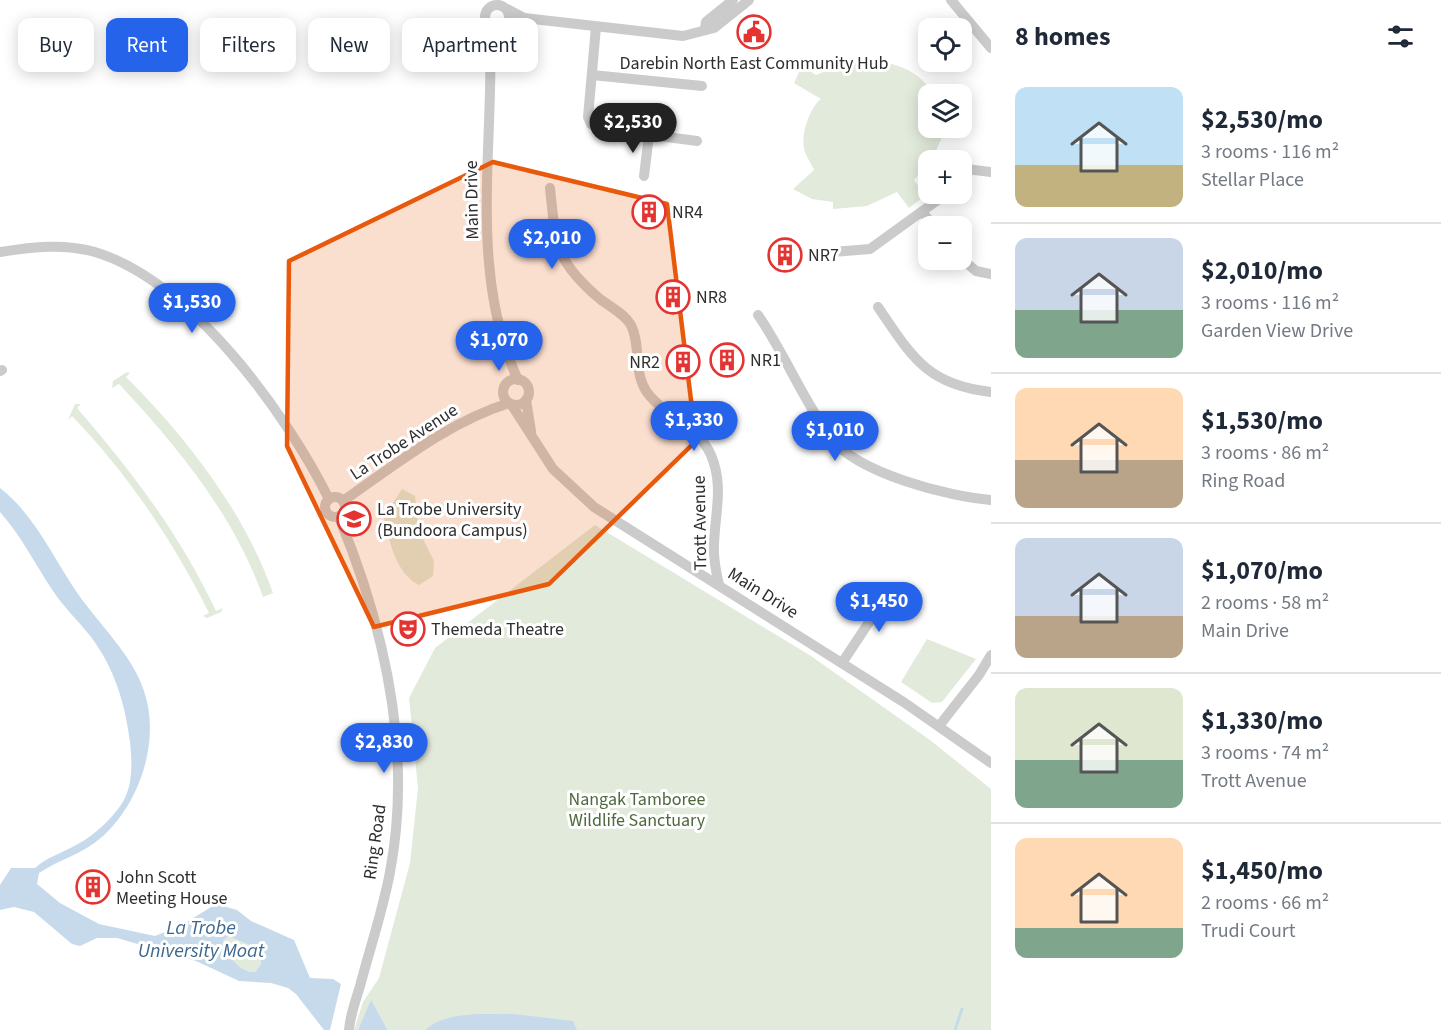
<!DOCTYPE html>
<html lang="en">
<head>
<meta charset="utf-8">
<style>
	:root { --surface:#fff; --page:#f2f2f3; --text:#1f2937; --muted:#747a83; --line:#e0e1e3; --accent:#2563eb }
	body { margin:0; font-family:"Source Sans 3",sans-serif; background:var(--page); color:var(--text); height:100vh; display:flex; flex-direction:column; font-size:22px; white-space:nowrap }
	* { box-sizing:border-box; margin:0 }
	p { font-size:20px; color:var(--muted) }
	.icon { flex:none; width:33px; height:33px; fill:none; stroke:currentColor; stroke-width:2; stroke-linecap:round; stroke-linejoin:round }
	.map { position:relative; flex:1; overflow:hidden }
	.drawer { display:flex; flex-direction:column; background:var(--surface); width:450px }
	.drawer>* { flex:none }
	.hud { position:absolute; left:18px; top:18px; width:570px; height:54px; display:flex; gap:12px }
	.tools { position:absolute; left:918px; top:18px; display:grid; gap:12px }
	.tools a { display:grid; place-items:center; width:54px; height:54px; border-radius:12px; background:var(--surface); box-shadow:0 3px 15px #0003; font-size:30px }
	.price { position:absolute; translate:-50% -51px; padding:0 14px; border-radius:21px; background:var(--accent); color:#fff; font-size:20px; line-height:39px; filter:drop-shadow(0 2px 3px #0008) }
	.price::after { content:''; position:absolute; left:50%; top:36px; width:18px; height:14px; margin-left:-9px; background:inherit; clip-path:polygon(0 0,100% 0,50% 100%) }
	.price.active { background:#222; color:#fff }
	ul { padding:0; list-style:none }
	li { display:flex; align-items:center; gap:18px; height:150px; padding:0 24px }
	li+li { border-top:2px solid var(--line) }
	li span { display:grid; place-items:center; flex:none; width:168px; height:120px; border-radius:12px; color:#555 }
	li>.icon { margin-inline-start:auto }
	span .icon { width:72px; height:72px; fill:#fffc; stroke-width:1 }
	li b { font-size:26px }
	h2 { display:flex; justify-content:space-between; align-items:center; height:72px; padding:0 24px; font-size:26px }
	.chip { padding:0 21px; border-radius:12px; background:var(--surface); box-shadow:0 3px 15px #0003; font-size:21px; line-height:54px }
	.chip.active { background:var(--accent); color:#fff }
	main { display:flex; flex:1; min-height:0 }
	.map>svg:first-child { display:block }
</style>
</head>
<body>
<main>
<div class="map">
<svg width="991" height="1030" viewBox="0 0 991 1030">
	<rect width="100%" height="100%" fill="#fff"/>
	<!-- green -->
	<g fill="#e2ebdb">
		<path d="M 878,61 C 902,65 921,73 933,94 L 928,94 L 928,128 L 945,130 L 932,160 L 928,160 L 928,165 L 914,180 L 925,196 L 909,208 L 897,192 L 867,206 L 833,209 L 833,202 L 812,199 L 793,189 L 814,170 C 811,163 805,155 804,148 C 801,133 810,107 821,99 L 794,83 L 800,70 L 804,67 L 816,75 L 843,64 Z"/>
		<path d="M 127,372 L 130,373 L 126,377 C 187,438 244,511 273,593 L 263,597 C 234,515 177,446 119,384 L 112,388 L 113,381 Z"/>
		<path d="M 75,404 L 81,404 L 77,408 C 133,473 179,533 216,611 L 223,608 L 221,612 L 207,618 L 203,616 L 209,613 C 174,542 127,473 72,416 L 68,420 Z"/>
		<path d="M 402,489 L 415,496 L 419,531 L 434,561 L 433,576 L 419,585 C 396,574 389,540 384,517 Z"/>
		<polygon points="595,525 811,656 930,740 991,789 991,1030 354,1030 363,1002 379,978 410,863 418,788 409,698 435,648"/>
		<polygon points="927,639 976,659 942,702 932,703 901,682"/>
		<path d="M 228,936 L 261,950 L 261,964 L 255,972 C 241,973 225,954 223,941 Z"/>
	</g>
	<!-- water -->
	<g fill="#c7daeb" fill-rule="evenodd">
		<path d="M 0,488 C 35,515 53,558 78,594 C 99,624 133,656 144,691 C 161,740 140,803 102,837 C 83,854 60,859 39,873 L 37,884 L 60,903 L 99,924 L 155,936 L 182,925 L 216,904 L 237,910 L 251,921 L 294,940 L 310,978 L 333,979 L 341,984 L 330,1030 L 324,1030 L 296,994 L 288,988 L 271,983 L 239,981 L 196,961 L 117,938 L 97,938 L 80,946 L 72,944 L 34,912 L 14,907 L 0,910 L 0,885 L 11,868 L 35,868 C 48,856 63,853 78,844 C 95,835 114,817 124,800 C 133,783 132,761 130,742 C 125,704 115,669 91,637 C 79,621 64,608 53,591 C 35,564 22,537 0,512 ZM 228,936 L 261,950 L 261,964 L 255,972 C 241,973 225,954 223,941 Z"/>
		<polygon points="371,1000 387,1029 387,1030 358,1030"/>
		<path d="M 514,1014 L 573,1021 L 577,1030 L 425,1030 C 447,1010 486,1015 514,1014 Z"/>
	</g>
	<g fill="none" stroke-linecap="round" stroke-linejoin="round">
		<!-- stream -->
		<polyline stroke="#c7daeb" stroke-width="3" points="955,1030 962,1009"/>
		<!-- minor -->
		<g stroke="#cbcbcb" stroke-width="10">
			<polyline points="951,0 991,48"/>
			<circle cx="497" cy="17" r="12"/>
			<polyline points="507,9 524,18 683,36 714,28 749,0"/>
			<path d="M 490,26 C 495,142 467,271 518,380"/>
			<polyline points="596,27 588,117 591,124 599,128 697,141"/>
			<polyline points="705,29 706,22 733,0"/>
			<polyline points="592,75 702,86"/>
			<polyline points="962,175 966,169 991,172"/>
			<polyline points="644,176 649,135"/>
			<path d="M 550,188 C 556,244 554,260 600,299 C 610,307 624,313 631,325 C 642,348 632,374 649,395 C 668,418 699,427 711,455 C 724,486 715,512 714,545 C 713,558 716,572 719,585"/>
			<polyline points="922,212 934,226"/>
			<path d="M 0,252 C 32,247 63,243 95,252 C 191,281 286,413 329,499"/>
			<polyline points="833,252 870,249 946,194"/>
			<polyline points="962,259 976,271 991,274"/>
			<path d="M 878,307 C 912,357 927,385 991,392"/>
			<path d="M 758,315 C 785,354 803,400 831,438 C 857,473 949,497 991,500"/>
			<polyline points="0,371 2,370"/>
			<circle cx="516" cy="392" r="13"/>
			<polyline points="526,400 531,431"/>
			<polyline points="511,404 553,469 594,507 905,703 991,763"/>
			<circle cx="335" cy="507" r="10"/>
			<path d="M 343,501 C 395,465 448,422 509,403"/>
			<path d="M 339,517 C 385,629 413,751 390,872 C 383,910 370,948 360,986 C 356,1000 350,1015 349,1030"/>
			<polyline points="842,663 891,589"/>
			<polyline points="939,726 979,675 991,655"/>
		</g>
	</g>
	<!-- marked area -->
	<path fill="#e8590c" fill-opacity="0.2" stroke="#e8590c" stroke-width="4.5" stroke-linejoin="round" d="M 493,162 L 667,204 L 696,441 L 549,584 L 374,627 L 287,446 L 289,261 Z"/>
	<!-- icons -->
	<defs>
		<symbol id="civic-ring" viewBox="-11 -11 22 22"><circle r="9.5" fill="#fff" stroke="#e33431" stroke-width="1.5"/><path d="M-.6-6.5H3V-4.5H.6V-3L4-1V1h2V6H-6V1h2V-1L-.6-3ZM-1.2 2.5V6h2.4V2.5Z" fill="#e33431"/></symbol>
		<symbol id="building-ring" viewBox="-11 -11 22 22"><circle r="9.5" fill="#fff" stroke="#e33431" stroke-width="1.5"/><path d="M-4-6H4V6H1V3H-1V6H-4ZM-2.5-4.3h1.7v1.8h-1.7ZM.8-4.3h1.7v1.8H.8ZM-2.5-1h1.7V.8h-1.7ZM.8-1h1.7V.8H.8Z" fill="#e33431"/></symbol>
		<symbol id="university-ring" viewBox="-11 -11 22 22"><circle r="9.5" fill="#fff" stroke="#e33431" stroke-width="1.5"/><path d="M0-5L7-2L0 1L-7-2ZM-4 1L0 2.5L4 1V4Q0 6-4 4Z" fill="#e33431"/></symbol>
		<symbol id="theatre-ring" viewBox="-11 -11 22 22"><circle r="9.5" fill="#fff" stroke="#e33431" stroke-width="1.5"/><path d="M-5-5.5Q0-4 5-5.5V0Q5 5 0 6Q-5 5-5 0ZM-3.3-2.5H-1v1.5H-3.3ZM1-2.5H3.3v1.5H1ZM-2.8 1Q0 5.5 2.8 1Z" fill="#e33431"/></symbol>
	</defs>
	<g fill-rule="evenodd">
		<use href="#civic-ring" x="735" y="13" width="38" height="38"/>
		<use href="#building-ring" x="630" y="193" width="38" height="38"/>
		<use href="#building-ring" x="766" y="236" width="38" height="38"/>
		<use href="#building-ring" x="654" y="278" width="38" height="38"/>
		<use href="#building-ring" x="708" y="341" width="38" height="38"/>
		<use href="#building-ring" x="664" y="343" width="38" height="38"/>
		<use href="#university-ring" x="335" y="500" width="38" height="38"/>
		<use href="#theatre-ring" x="389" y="610" width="38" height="38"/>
		<use href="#building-ring" x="74" y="868" width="38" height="38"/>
	</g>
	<g text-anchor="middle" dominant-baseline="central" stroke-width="6" stroke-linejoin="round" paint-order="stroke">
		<!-- poi labels -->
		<g font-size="18" fill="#2e2e2e" stroke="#fff" text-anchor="start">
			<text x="754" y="63" text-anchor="middle">Darebin North East Community Hub</text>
			<text x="672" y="212">NR4</text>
			<text x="808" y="255">NR7</text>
			<text x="696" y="297">NR8</text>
			<text x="750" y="360">NR1</text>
			<text x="660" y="362" text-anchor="end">NR2</text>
			<text x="377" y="509">La Trobe University<tspan x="377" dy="21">(Bundoora Campus)</tspan></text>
			<text x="431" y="629">Themeda Theatre</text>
			<text x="116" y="877">John Scott<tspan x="116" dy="21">Meeting House</tspan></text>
		</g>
		<!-- street labels -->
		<g font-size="18" fill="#2e2e2e" stroke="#fff">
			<text transform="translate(472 200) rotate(-91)">Main Drive</text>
			<text transform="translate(404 442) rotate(-33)">La Trobe Avenue</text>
			<text transform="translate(700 523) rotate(-91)">Trott Avenue</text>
			<text transform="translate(763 593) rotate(32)">Main Drive</text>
			<text transform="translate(375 842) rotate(-82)">Ring Road</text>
		</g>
		<!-- park labels -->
		<g font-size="18" fill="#4d693c" stroke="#fff">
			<text x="637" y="799">Nangak Tamboree<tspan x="637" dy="21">Wildlife Sanctuary</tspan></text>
		</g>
		<!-- water labels -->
		<g font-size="20" font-style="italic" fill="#3d678f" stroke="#fff">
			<text x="201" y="928">La Trobe<tspan x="201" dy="23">University Moat</tspan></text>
		</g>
	</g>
</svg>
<div class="tools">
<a><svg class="icon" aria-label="locate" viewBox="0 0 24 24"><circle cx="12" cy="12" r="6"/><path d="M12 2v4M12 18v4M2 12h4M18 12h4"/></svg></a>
<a><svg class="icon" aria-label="layers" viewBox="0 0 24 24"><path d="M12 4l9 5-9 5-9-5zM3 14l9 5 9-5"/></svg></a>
<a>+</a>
<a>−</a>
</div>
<b class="price active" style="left:633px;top:154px">$2,530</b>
<b class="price" style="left:552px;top:270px">$2,010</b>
<b class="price" style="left:192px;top:334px">$1,530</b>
<b class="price" style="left:499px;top:372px">$1,070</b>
<b class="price" style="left:694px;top:452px">$1,330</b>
<b class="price" style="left:835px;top:462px">$1,010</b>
<b class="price" style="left:879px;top:633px">$1,450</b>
<b class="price" style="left:384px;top:774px">$2,830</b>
<div class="hud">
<a class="chip">Buy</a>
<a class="chip active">Rent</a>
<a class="chip">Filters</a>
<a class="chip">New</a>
<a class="chip">Apartment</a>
</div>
</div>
<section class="drawer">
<h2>8 homes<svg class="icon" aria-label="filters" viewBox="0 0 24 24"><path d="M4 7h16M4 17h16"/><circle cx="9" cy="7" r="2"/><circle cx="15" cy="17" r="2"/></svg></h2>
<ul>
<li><span style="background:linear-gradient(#bfe0f5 65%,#c2b280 0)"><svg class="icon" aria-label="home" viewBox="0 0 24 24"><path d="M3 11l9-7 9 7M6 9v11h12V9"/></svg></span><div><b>$2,530/mo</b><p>3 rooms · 116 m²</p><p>Stellar Place</p></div></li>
<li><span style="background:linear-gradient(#c9d6e8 60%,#7fa58c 0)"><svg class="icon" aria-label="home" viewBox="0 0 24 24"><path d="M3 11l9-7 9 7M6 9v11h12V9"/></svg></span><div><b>$2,010/mo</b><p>3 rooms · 116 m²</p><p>Garden View Drive</p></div></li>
<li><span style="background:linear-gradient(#ffd9b3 60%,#b9a48a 0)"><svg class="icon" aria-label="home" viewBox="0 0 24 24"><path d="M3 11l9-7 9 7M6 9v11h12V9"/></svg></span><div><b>$1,530/mo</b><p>3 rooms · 86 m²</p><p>Ring Road</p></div></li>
<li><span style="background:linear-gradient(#c9d6e8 65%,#b9a48a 0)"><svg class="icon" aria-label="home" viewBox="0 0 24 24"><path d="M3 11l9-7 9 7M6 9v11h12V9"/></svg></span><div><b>$1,070/mo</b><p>2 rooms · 58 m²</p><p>Main Drive</p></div></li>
<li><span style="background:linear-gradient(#dfe7d0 60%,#7fa58c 0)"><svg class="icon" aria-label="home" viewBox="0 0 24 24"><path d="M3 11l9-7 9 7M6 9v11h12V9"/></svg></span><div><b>$1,330/mo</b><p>3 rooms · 74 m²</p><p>Trott Avenue</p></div></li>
<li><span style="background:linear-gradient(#ffd9b3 75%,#7fa58c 0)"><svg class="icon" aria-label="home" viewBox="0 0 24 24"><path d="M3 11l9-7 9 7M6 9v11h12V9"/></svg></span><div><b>$1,450/mo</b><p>2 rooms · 66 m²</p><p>Trudi Court</p></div></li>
</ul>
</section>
</main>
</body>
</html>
